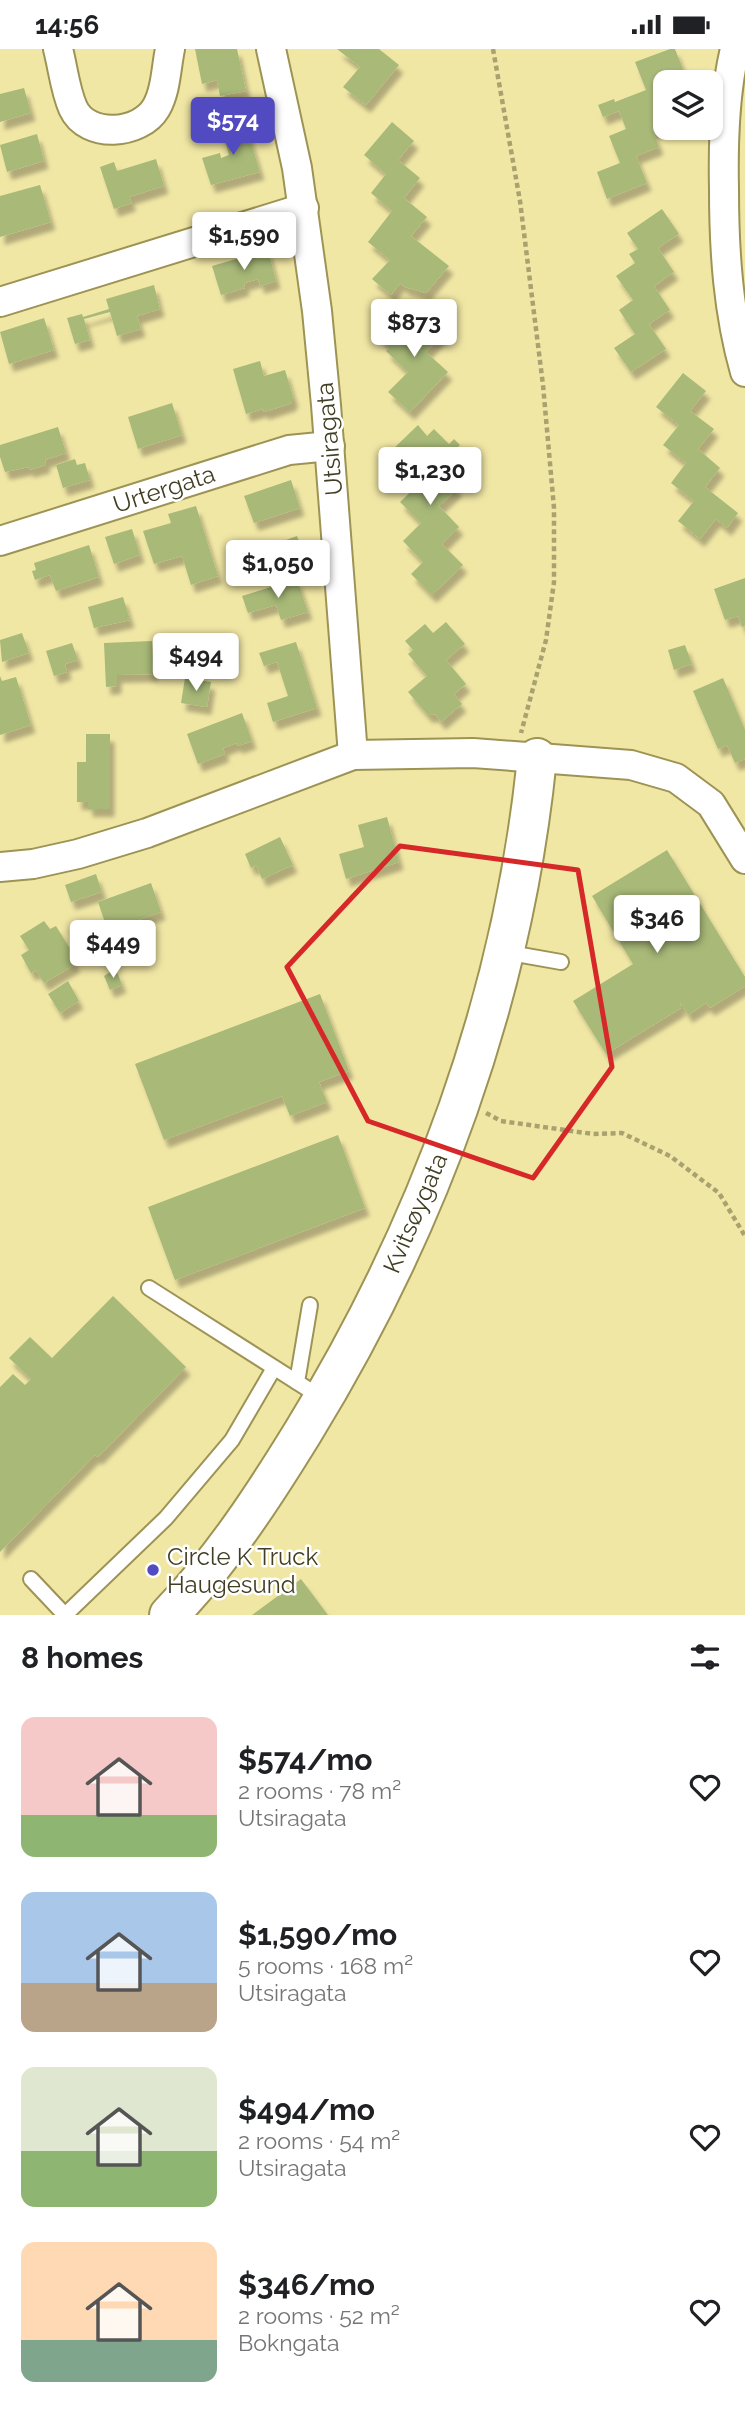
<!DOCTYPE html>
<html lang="en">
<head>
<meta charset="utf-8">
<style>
	:root { --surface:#fff; --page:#f2f2f2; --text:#202124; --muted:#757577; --accent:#524ac1 }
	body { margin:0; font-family:Raleway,sans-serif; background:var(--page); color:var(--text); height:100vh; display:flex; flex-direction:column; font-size:26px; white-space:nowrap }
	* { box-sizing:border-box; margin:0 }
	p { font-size:23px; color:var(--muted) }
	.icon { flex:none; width:38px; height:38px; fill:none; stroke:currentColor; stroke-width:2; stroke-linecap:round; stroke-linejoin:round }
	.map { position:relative; height:1566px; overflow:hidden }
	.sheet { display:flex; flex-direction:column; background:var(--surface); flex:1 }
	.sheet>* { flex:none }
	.tools { position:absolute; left:653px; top:21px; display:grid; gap:14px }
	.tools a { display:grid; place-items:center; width:70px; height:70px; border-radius:14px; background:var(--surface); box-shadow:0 2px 5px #0004; font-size:35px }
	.price { position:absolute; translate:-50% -60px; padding:0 16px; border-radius:7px; background:#fff; color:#222; font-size:23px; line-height:46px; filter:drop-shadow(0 2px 4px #0008) }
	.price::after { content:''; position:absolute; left:50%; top:42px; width:21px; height:16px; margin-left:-10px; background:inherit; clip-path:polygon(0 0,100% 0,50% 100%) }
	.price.selected { background:var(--accent); color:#fff }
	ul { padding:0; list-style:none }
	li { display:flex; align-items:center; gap:21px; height:175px; padding:0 21px }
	li span { display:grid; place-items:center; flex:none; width:196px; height:140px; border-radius:14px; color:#555 }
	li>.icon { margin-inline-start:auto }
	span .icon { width:84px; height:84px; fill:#fffc; stroke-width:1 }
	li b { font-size:30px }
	h2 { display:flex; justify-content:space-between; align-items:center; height:84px; padding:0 21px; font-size:30px }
	.status { display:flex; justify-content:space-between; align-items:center; height:49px; padding:0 35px; background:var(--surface); direction:ltr }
	.status svg { height:19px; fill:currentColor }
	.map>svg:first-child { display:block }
</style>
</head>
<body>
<div class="status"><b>14:56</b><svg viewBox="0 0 49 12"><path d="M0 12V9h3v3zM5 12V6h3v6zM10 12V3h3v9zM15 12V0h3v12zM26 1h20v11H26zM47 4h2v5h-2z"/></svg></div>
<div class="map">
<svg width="745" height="1566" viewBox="0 0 745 1566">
	<defs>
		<filter id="shadow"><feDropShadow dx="4.5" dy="8" stdDeviation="2" flood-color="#0004"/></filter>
	</defs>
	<rect width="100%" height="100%" fill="#f1e7a5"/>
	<!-- building -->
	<g fill="#a8b978" filter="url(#shadow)">
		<polygon points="195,0 237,0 246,42 220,47 217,31 202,35"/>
		<polygon points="337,0 379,0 399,16 366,56 343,38 360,18"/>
		<polygon points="670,0 675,0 685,25 662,35 665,43 665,65 657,68 661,78 653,82 659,98 636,107 647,134 607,150 597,123 620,114 609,87 626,80 619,62 603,68 598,56 614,50 615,53 646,41 635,13"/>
		<polygon points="24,39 31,64 0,73 0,45"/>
		<polygon points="392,73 414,92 398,111 420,129 404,149 427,168 411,187 449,217 426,244 405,238 400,234 391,246 372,230 390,211 368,193 392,162 371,144 386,125 364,106"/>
		<polygon points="245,74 260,123 211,136 202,109 220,104 221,109 229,106 222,81"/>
		<polygon points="37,85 44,112 7,123 0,96"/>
		<polygon points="156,110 164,137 129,148 132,154 114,160 100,118 114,113 117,122"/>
		<polygon points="40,136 51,173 0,188 0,147"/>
		<polygon points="662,160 679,185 658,199 674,223 654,237 670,261 649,275 666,300 631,323 614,299 635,285 619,261 633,251 616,227 635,214 629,205 638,200 627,184"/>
		<polygon points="268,201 276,232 260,237 258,230 244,234 245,239 221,246 212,217"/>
		<polygon points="154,236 160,260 137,267 141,280 117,287 110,263 84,270 90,291 75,295 67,269 82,265 83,268 109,260 106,250"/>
		<polygon points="423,264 444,284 426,303 448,323 410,363 388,343 408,323 386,302 389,299 379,289 400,266 411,277"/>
		<polygon points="44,269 54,301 9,315 0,283"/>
		<polygon points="260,312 264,327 285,321 294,351 292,351 292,354 264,363 263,360 246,365 233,320"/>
		<polygon points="683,324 706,342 690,362 714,380 698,400 720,419 705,438 738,464 727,479 716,470 700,490 678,472 694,452 671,434 686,414 663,396 679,376 656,358"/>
		<polygon points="172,354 182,386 138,400 128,368"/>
		<polygon points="418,376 427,387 434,380 449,395 454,390 460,396 437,418 458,439 439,457 459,478 442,495 463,516 432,546 411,525 423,513 403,492 421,474 400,453 424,430 393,400"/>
		<polygon points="58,378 66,404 45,411 46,416 29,421 29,418 5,423 0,408 0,396"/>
		<polygon points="75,410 77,416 85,414 90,431 63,439 56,416"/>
		<polygon points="291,431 300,459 254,474 244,447"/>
		<polygon points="196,457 218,527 191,536 182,507 154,515 143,482 171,474 168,465"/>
		<polygon points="132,480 140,506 114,515 105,488"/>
		<polygon points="297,487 305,508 275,518 267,498"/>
		<polygon points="89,496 99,528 56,542 50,526 35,531 32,522 36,521 34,514"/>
		<polygon points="745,529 745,577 742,578 738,567 725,571 714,540"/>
		<polygon points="297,530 308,563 281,571 276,556 248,564 242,547"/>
		<polygon points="123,548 130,571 94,579 88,558"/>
		<polygon points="446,573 465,595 446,611 466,635 454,645 462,655 441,673 435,665 428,666 408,643 427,627 408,605 413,601 405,592 425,575 433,584"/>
		<polygon points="22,584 29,604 2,613 0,591"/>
		<polygon points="152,592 154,625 117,626 117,637 106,638 104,594"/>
		<polygon points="296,593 317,659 273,673 267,654 288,647 277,613 264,617 259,604"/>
		<polygon points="72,594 78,611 65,615 67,623 54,627 46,602"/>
		<polygon points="685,596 692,615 674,621 668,601"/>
		<polygon points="0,627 2,632 16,628 31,676 0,686"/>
		<polygon points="185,629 211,633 207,658 181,654"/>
		<polygon points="723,629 745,681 745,710 735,714 727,696 718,700 693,642"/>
		<polygon points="242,664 252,692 238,697 236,694 223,699 225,705 198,715 187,685"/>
		<polygon points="86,685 110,685 110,760 88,760 88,753 77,753 77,713 86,713"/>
		<polygon points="387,768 399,813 346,830 339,805 364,798 358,776"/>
		<polygon points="280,788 293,816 262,830 256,816 251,819 245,805"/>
		<polygon points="667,801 745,928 745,937 710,959 706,954 688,966 680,953 681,959 606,1005 573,952 633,915 592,847"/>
		<polygon points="96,825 102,843 71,853 65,836"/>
		<polygon points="151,834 161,863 108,882 98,853"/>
		<polygon points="44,872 50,880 56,877 72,903 69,904 76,915 44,934 36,921 31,924 21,906 29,901 20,887"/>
		<polygon points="110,923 117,923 122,936 110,941 104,927"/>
		<polygon points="68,932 79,952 60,964 48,945"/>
		<polygon points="320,945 349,1022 319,1033 327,1053 290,1067 282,1047 164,1091 135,1015"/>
		<polygon points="338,1086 365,1159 175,1231 148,1158"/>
		<polygon points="113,1247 186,1318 98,1408 95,1406 0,1503 0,1338 13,1325 25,1336 31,1330 9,1309 30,1288 52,1309"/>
		<polygon points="301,1530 328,1566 252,1566"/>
	</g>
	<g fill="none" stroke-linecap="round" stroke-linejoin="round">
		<defs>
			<g id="lane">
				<polyline points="505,903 561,913"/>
				<polyline points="149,1239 322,1349"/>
				<polyline points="297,1333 310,1256"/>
				<polyline points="31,1530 65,1566"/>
				<polyline points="65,1566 166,1469 232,1391 274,1319"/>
			</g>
			<g id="street">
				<path d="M 58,0 C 63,19 65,41 73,59 C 87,90 140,86 156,59 C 166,42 166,19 170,0"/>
				<polyline points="271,0 297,119 317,262 326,356 353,706"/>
				<path d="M 735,0 C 724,45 723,94 724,140 C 724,202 728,263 745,323"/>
				<polyline points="0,253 304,159"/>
				<polyline points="0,492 289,401 330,397"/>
				<polyline points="0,818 33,815 78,805 147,784 353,706 473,704 631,716 676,729 711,755 745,810"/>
			</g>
			<path id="secondary" d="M 169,1566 C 222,1511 263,1448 303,1383 C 429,1178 513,949 537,709"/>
		</defs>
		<!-- lane casing -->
		<use href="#lane" stroke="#9d9354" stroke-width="18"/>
		<!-- street casing -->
		<use href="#street" stroke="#9d9354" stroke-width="32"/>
		<!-- secondary casing -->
		<use href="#secondary" stroke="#9d9354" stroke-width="42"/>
		<!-- path -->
		<g stroke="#a9a16f" stroke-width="4.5" stroke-dasharray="5 3.5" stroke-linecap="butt">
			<polyline points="493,0 520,152 543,336 554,459 554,533 546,591 521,684"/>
			<polyline points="486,1064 501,1072 593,1085 622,1084 670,1107 719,1144 745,1187"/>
		</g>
		<!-- lane -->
		<use href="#lane" stroke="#fff" stroke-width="14"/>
		<!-- street -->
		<use href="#street" stroke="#fff" stroke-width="28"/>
		<!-- secondary -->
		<use href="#secondary" stroke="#fff" stroke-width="38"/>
	</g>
	<!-- marked area -->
	<path fill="none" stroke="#d62828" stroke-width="5" stroke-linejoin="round" d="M 400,797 L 578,821 L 612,1018 L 533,1129 L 368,1072 L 287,918 Z"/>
	<!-- markers -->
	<circle fill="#524ac1" stroke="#fff" stroke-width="2.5" cx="153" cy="1521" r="7"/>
	<g text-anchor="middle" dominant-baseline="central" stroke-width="5" stroke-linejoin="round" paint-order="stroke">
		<!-- street labels -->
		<g font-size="24" fill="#423e23" stroke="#fff">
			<text transform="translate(329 390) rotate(-95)">Utsiragata</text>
			<text transform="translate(164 440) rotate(-18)">Urtergata</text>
			<text transform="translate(415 1164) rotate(-67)">Kvitsøygata</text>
		</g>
		<!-- poi labels -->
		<g font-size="24" fill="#423e23" stroke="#fff" text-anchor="start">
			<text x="167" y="1507">Circle K Truck<tspan x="167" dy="28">Haugesund</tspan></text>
		</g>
	</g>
</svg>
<div class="tools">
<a><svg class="icon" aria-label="layers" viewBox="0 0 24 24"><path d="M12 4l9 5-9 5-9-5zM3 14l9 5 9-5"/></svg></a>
</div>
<b class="price selected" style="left:233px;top:108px">$574</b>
<b class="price" style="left:244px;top:223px">$1,590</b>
<b class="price" style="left:414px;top:310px">$873</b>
<b class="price" style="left:430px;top:458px">$1,230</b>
<b class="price" style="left:278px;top:551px">$1,050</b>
<b class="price" style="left:196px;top:644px">$494</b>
<b class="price" style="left:657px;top:906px">$346</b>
<b class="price" style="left:113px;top:931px">$449</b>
</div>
<section class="sheet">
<h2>8 homes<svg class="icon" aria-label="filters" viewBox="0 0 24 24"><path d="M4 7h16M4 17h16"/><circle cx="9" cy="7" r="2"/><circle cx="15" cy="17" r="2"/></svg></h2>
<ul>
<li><span style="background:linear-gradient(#f6c9c9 70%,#8fb573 0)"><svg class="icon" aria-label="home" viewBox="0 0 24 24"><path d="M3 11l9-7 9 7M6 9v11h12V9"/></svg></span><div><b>$574/mo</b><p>2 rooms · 78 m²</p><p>Utsiragata</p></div><svg class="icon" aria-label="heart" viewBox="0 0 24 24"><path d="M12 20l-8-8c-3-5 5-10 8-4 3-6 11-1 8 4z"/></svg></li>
<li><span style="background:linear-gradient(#a9c7e8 65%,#b9a48a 0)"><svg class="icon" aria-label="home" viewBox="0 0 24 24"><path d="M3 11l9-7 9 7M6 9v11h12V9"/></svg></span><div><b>$1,590/mo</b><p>5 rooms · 168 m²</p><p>Utsiragata</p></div><svg class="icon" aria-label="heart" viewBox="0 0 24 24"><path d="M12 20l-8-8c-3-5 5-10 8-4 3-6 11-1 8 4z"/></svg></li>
<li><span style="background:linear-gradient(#dfe7d0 60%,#8fb573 0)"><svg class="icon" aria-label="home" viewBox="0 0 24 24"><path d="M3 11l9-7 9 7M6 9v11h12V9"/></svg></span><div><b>$494/mo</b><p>2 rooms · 54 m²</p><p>Utsiragata</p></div><svg class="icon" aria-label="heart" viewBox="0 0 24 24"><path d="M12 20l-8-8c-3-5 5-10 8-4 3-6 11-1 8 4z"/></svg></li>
<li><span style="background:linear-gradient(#ffd9b3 70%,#7fa58c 0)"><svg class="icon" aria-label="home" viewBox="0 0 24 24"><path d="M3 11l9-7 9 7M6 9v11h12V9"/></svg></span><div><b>$346/mo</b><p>2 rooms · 52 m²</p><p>Bokngata</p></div><svg class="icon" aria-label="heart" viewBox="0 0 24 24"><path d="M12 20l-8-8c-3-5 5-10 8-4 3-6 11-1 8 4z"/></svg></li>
</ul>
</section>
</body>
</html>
